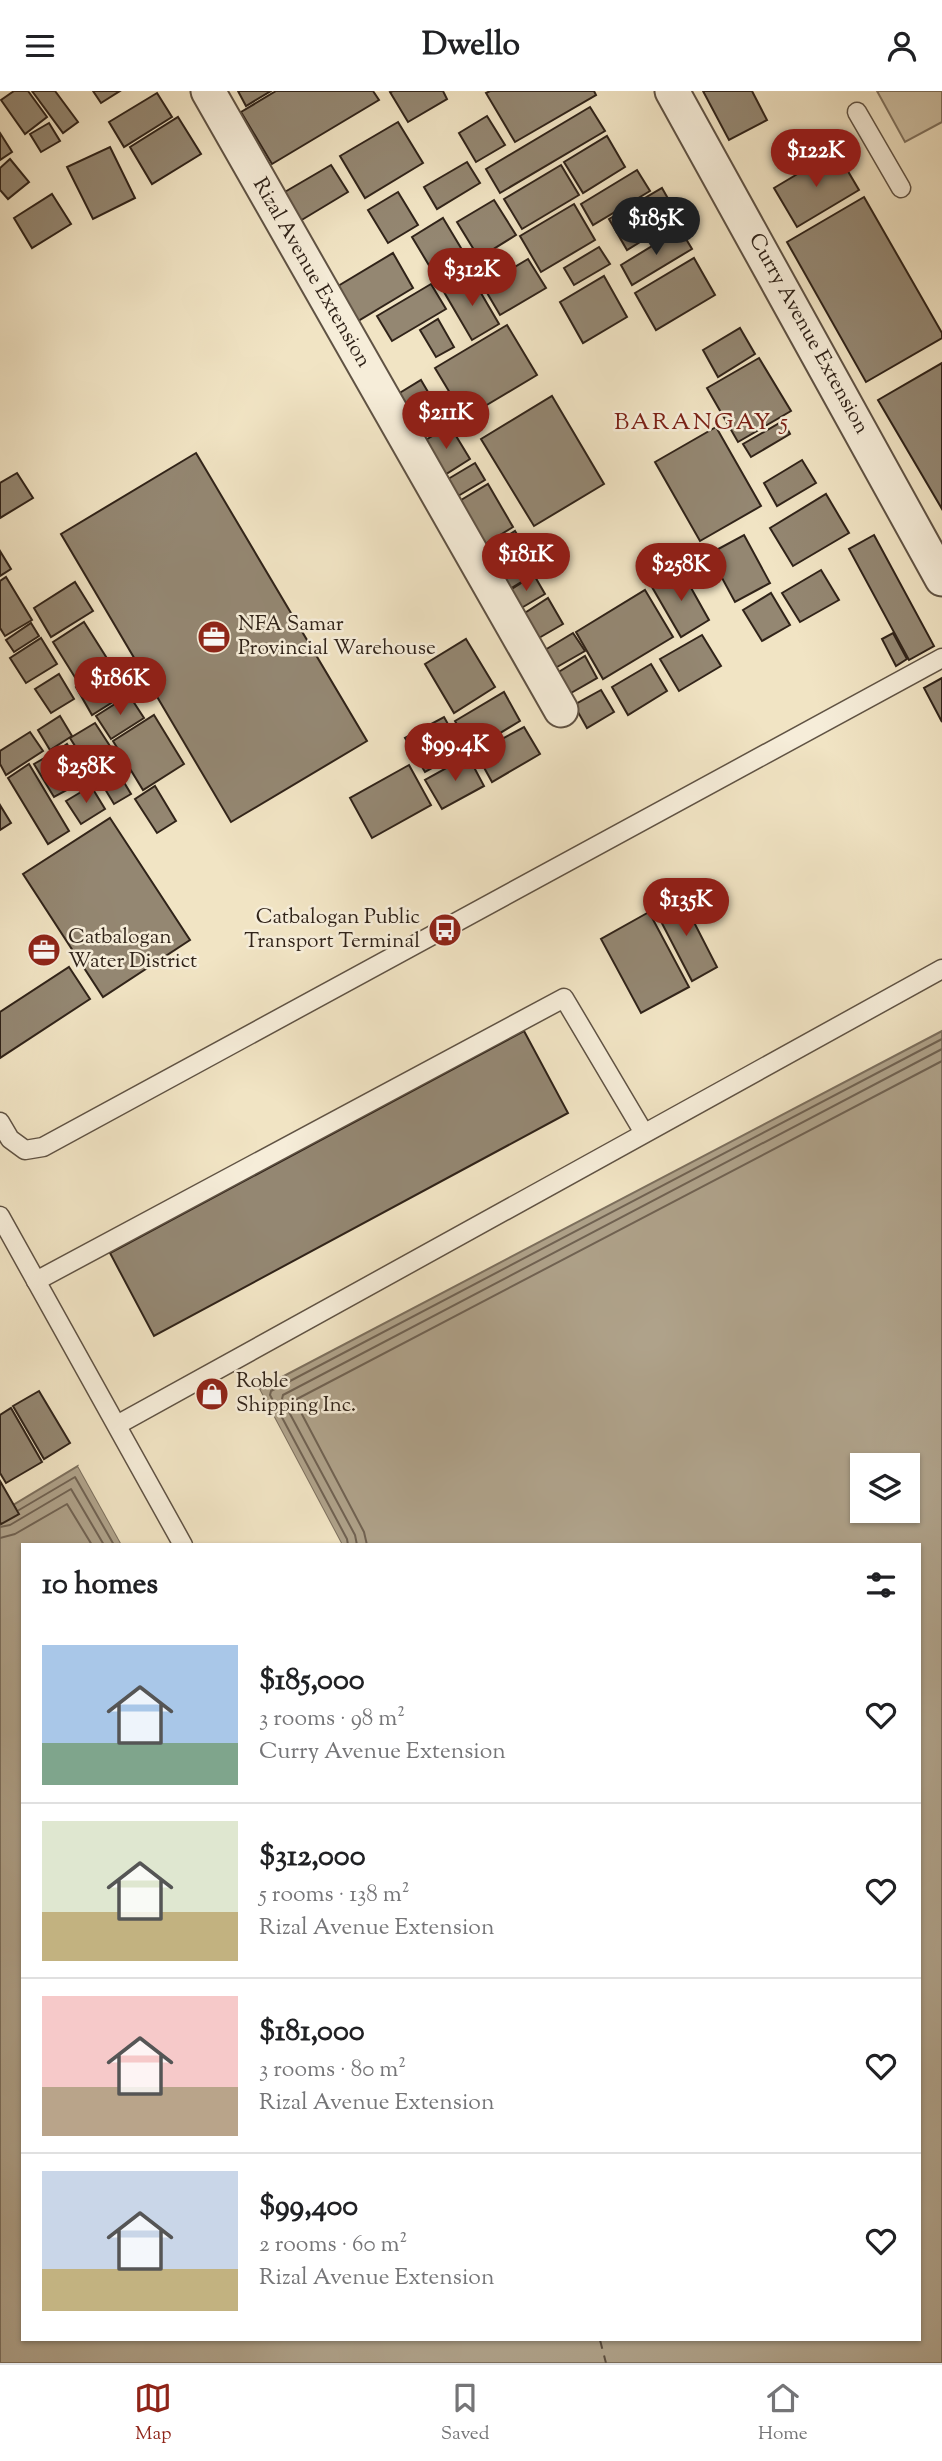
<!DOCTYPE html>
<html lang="en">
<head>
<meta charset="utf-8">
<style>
	:root { --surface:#fff; --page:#f2f2f2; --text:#202124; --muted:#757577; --line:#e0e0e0; --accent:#8f2418 }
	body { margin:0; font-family:"Sorts Mill Goudy",serif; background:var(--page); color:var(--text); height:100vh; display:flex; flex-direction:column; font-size:26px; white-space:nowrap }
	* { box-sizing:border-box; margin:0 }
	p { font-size:23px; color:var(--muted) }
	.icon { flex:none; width:38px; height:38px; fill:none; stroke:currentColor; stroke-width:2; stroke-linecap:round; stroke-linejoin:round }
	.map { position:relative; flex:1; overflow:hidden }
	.panel { position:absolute; left:21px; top:1452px; width:900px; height:798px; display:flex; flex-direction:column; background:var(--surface); border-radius:0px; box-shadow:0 2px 5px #0004 }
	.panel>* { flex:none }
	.buttons { position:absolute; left:850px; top:1362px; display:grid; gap:14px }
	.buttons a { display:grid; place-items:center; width:70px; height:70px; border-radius:0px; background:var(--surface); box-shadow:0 2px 5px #0004; font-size:35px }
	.price { position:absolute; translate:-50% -60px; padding:0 16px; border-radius:24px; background:var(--accent); color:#fff; font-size:23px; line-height:46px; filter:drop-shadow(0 2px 4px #0008) }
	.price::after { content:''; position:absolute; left:50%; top:42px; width:21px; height:16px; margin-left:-10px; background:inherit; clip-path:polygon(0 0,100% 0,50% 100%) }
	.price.on { background:#222; color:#fff }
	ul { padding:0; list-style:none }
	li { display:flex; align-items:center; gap:21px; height:175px; padding:0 21px }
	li+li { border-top:2px solid var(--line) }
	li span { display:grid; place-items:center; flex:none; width:196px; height:140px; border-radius:0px; color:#555 }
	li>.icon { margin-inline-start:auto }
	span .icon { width:84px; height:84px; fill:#fffc; stroke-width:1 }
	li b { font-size:30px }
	h2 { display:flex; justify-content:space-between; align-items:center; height:84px; padding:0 21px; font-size:30px }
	header { display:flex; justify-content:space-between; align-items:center; height:91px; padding:0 21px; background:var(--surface); font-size:32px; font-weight:800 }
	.menu { display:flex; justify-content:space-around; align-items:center; height:98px; border-top:2px solid var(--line); background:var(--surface); font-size:19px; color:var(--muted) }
	.menu a { display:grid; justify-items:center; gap:4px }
	.menu .on { color:var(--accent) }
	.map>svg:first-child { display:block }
</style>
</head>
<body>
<header><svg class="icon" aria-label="menu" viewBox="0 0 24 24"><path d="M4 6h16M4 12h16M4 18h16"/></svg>Dwello<svg class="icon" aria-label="person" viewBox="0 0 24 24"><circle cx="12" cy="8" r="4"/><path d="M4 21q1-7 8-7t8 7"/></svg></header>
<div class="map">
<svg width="942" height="2272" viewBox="0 0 942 2272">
	<rect width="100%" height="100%" fill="#f1e4c4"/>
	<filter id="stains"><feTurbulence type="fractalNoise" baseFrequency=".00286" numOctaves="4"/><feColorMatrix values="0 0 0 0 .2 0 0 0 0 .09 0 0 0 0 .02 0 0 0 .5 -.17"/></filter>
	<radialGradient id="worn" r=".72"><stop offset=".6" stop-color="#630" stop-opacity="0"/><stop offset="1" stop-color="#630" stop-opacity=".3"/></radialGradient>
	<!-- green -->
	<polygon fill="#d0c3a7" stroke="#807360" stroke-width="2" points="877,0 942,0 942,31 905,51"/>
	<!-- water -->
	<path fill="#afa28a" stroke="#7c6f5d" stroke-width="2" fill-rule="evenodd" d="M 942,940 L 942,2272 L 0,2272 L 0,1422 L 78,1375 L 122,1454 L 23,1454 L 23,2249 L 919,2249 L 919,1454 L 342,1454 L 259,1298 ZM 863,1374 L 908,1374 L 908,1419 L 863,1419 Z"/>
	<!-- pier -->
	<g fill="#f1e4c4">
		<polygon points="259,1298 342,1454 338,1454 256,1300"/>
		<polygon points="81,1373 125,1453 125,1454 122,1454 78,1375"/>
	</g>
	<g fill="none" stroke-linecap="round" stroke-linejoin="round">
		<!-- shore -->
		<g stroke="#706252" stroke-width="2">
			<polyline points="19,1419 75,1386 114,1454"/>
			<polyline points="0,1436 10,1434 71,1398 104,1454"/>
			<polyline points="0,1447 15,1443 67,1413 92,1454"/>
			<polyline points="348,1454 347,1448 270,1304 271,1300 942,948"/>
			<polyline points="357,1454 355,1444 282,1308 283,1304 942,958"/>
			<polyline points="367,1454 364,1441 296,1312 297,1308 942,970"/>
		</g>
		<!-- ferry -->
		<polyline stroke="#5c4f41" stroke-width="2" stroke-dasharray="9 7" stroke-linecap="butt" points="600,2249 606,2272"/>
	</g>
	<!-- building -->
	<g fill="#948772" stroke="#302319" stroke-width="2">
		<polygon points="14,0 28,0 47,26 25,43 1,9"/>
		<polygon points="32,0 55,0 78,31 63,42"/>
		<polygon points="93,0 120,0 101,12"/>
		<polygon points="238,0 271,0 246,15"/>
		<polygon points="276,0 373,0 379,9 272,73 241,21"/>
		<polygon points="393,0 443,0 447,8 408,31 390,1"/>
		<polygon points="490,0 594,0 596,4 515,51 486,2"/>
		<polygon points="703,0 752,0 767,29 729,49"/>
		<polygon points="157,2 172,26 124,56 109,31"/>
		<polygon points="590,16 605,40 500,102 486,78"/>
		<polygon points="487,25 505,54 476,71 459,42"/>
		<polygon points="178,26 201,63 152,93 130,56"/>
		<polygon points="398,31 423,72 365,107 340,65"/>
		<polygon points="49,32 60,50 41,61 30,43"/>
		<polygon points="0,42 12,61 0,69"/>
		<polygon points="607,45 625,76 583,102 564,71"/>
		<polygon points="110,56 135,107 93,128 67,76"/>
		<polygon points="836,60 859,99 797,136 774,97"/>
		<polygon points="10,68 29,91 8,108 0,99 0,77"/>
		<polygon points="467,71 480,92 437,118 424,96"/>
		<polygon points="331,74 348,101 300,130 283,102"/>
		<polygon points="561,74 579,104 522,138 504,108"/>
		<polygon points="637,79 650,100 593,134 581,113"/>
		<polygon points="662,97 679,127 627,159 609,128"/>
		<polygon points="398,101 418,134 388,152 368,119"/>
		<polygon points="52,103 71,133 32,157 14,127"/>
		<polygon points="864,106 942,242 942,247 866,291 787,151"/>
		<polygon points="494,109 516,144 479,167 457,131"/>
		<polygon points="574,113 595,149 541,181 520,145"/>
		<polygon points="443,127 470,172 439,191 412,146"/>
		<polygon points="680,138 692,158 632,194 621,174"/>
		<polygon points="599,156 610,173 574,194 564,177"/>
		<polygon points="393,162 413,197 353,233 333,198"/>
		<polygon points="694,167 715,204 656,239 635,202"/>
		<polygon points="528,168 546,197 500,224 483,195"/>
		<polygon points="471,185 499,233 472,249 444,201"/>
		<polygon points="604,185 627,226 583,252 560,211"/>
		<polygon points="431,193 446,218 392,250 377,225"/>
		<polygon points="438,228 454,256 436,266 420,239"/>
		<polygon points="507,234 537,284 465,327 435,277"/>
		<polygon points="740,237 755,263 718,286 703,259"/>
		<polygon points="759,267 791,320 738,351 707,297"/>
		<polygon points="942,272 942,418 878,309"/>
		<polygon points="421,289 442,325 414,342 393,306"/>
		<polygon points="552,305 604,393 534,435 481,348"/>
		<polygon points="783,330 790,343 751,366 743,353"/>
		<polygon points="450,335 470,368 443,385 422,351"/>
		<polygon points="716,336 761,415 700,450 655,371"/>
		<polygon points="196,362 367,650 231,731 61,443"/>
		<polygon points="802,369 816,392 777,415 764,392"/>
		<polygon points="475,372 485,389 448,411 438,394"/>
		<polygon points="17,382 33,407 0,427 0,392"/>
		<polygon points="488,393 513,436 477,458 451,415"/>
		<polygon points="826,403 849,442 793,475 770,437"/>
		<polygon points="515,440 524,455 488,477 480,462"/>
		<polygon points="744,444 770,492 735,511 709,463"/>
		<polygon points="874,444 934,555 909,569 849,458"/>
		<polygon points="0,460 11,478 0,485"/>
		<polygon points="523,460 536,482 502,503 488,480"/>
		<polygon points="681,479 709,529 681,546 652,496"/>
		<polygon points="821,479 839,509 800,531 782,502"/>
		<polygon points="534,484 545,503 518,519 507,501"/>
		<polygon points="6,486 32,529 5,545 0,537 0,490"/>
		<polygon points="75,491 93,520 51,546 34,517"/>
		<polygon points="645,499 673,546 603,588 576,541"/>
		<polygon points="771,502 790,534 762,550 743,519"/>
		<polygon points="548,507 563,533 532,551 517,527"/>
		<polygon points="84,531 108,569 76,588 53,551"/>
		<polygon points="31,532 39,545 14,561 6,549"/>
		<polygon points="573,542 585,560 550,580 540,562"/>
		<polygon points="893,542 907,568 896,575 882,548"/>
		<polygon points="702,544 721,575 679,600 660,568"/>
		<polygon points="41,547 57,573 26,592 10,567"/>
		<polygon points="466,548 495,596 454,622 425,573"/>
		<polygon points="585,565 597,587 564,606 552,585"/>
		<polygon points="119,569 135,597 92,624 76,596"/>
		<polygon points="651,573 667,600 628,624 612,596"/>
		<polygon points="59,583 74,608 51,622 35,598"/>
		<polygon points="942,587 942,631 924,597"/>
		<polygon points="601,599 614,621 587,637 574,614"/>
		<polygon points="504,601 520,630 472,659 455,630"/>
		<polygon points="129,604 144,627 111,648 96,625"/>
		<polygon points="154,624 184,673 143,699 113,650"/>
		<polygon points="60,625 72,645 50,659 38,639"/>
		<polygon points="444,626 463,660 425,681 405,647"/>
		<polygon points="95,632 121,672 96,688 70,647"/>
		<polygon points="524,636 540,663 492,691 476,662"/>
		<polygon points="30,641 43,660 6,684 0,673 0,660"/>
		<polygon points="67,653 89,688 76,696 54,662"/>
		<polygon points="468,665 484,695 442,718 425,689"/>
		<polygon points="46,666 67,699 54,706 34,673"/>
		<polygon points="29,673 69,740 48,753 8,687"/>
		<polygon points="409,674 431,714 372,747 350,707"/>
		<polygon points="119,683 131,703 114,713 102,693"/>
		<polygon points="91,695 105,718 81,733 66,710"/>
		<polygon points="155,695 176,730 157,742 135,708"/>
		<polygon points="0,714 11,732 0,739"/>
		<polygon points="110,727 190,849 103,906 23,783"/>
		<polygon points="680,804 717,876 692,890 654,817"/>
		<polygon points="649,821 689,896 641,922 601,848"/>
		<polygon points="69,876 90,908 0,967 0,921"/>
		<polygon points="524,940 568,1022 154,1245 110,1162"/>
		<polygon points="39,1300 70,1352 44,1368 13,1315"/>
		<polygon points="11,1317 42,1371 6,1392 0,1382 0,1324"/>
		<polygon points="0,1390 19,1423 1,1433 0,1431"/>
	</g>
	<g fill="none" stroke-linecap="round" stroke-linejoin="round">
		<defs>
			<g id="lane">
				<polyline points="857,21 901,97"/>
				<polyline points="0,1031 10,1048 25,1059 43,1056 942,567"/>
				<polyline points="0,1125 183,1454"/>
				<polyline points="36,1190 564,907 644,1042"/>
				<polyline points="117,1334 942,878"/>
			</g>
			<g id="street">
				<polyline points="208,0 561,619"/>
				<polyline points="672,0 942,488"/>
			</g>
		</defs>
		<!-- lane casing -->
		<use href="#lane" stroke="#605344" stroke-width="21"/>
		<!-- street casing -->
		<use href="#street" stroke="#605344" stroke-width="37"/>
		<!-- lane -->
		<use href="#lane" stroke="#f6edd9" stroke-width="18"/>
		<!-- street -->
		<use href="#street" stroke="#f6edd9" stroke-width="33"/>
	</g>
	<!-- icons -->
	<defs>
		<symbol id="office-disc" viewBox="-11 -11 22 22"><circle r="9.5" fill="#8f2418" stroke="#f6edd9"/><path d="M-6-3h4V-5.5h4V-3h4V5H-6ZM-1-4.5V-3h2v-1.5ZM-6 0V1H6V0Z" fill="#fff"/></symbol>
		<symbol id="bus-disc" viewBox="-11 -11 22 22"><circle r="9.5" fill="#8f2418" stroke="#f6edd9"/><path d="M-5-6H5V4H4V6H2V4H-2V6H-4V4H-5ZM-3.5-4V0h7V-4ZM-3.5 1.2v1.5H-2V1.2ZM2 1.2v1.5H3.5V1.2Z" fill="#fff"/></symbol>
		<symbol id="shop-disc" viewBox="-11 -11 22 22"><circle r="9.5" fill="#8f2418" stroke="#f6edd9"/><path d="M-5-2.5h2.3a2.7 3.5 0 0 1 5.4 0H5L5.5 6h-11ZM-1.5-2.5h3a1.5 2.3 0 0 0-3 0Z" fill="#fff"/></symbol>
	</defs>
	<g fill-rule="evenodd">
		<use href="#office-disc" x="195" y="527" width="38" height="38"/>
		<use href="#bus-disc" x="426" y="820" width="38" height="38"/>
		<use href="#office-disc" x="25" y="840" width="38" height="38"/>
		<use href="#shop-disc" x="193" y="1284" width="38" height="38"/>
	</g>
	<g text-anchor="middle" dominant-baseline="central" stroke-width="5" stroke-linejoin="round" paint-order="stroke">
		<!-- street labels -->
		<g font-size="21" fill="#302319" stroke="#f6edd9">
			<text transform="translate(311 182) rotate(60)">Rizal Avenue Extension</text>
			<text transform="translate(808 243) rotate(61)">Curry Avenue Extension</text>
		</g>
		<!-- poi labels -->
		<g font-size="21" fill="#302319" stroke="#f6edd9" text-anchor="start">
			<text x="238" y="534">NFA Samar<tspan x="238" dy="24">Provincial Warehouse</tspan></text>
			<text x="420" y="827" text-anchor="end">Catbalogan Public<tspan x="420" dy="24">Transport Terminal</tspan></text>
			<text x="68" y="847">Catbalogan<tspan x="68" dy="24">Water District</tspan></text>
			<text x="236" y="1291">Roble<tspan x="236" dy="24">Shipping Inc.</tspan></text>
		</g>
		<!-- quarter labels -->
		<g font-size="24" letter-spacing="2" fill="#7a1f14" stroke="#f6edd9">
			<text x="702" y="332">BARANGAY 5</text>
		</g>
	</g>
	<rect width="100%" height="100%" filter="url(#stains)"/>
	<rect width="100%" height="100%" fill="url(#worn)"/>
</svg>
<div class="buttons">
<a><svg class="icon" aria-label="layers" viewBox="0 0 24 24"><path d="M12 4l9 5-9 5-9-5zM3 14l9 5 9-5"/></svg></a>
</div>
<b class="price" style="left:816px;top:98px">$122K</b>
<b class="price on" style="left:656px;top:166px">$185K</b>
<b class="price" style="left:472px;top:217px">$312K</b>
<b class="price" style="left:446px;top:360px">$211K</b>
<b class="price" style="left:526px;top:502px">$181K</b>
<b class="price" style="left:681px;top:512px">$258K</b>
<b class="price" style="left:120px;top:626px">$186K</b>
<b class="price" style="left:455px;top:692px">$99.4K</b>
<b class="price" style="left:86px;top:714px">$258K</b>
<b class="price" style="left:686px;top:847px">$135K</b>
<section class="panel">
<h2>10 homes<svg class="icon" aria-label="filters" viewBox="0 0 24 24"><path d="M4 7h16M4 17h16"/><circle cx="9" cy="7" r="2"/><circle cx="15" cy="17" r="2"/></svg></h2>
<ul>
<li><span style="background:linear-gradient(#a9c7e8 70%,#7fa58c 0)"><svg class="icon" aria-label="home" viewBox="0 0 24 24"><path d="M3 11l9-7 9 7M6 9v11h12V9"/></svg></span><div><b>$185,000</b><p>3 rooms · 98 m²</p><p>Curry Avenue Extension</p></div><svg class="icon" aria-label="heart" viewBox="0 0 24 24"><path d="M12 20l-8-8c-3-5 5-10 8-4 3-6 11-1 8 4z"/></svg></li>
<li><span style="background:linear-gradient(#dfe7d0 65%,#c2b280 0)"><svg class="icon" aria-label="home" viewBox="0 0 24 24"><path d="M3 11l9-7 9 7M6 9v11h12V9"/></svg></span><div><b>$312,000</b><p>5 rooms · 138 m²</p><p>Rizal Avenue Extension</p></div><svg class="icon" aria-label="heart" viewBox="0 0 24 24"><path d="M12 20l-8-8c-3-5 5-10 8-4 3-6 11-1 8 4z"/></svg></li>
<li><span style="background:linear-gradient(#f6c9c9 65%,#b9a48a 0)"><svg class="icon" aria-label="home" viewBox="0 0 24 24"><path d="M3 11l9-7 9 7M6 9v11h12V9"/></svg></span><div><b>$181,000</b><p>3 rooms · 80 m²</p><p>Rizal Avenue Extension</p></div><svg class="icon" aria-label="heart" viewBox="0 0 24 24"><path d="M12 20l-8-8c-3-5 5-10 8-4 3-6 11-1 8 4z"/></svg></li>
<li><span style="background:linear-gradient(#c9d6e8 70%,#c2b280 0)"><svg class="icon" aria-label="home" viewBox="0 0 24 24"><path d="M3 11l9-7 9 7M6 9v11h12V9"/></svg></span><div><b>$99,400</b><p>2 rooms · 60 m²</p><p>Rizal Avenue Extension</p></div><svg class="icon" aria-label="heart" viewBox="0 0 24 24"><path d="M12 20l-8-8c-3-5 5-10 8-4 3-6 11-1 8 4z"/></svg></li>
</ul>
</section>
</div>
<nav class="menu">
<a class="on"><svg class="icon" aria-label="map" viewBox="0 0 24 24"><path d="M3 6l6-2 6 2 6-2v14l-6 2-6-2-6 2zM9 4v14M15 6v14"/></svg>Map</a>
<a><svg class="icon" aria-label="saved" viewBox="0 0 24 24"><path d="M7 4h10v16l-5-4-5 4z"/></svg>Saved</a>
<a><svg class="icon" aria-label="home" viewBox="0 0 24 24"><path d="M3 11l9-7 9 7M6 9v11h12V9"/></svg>Home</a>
</nav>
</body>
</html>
